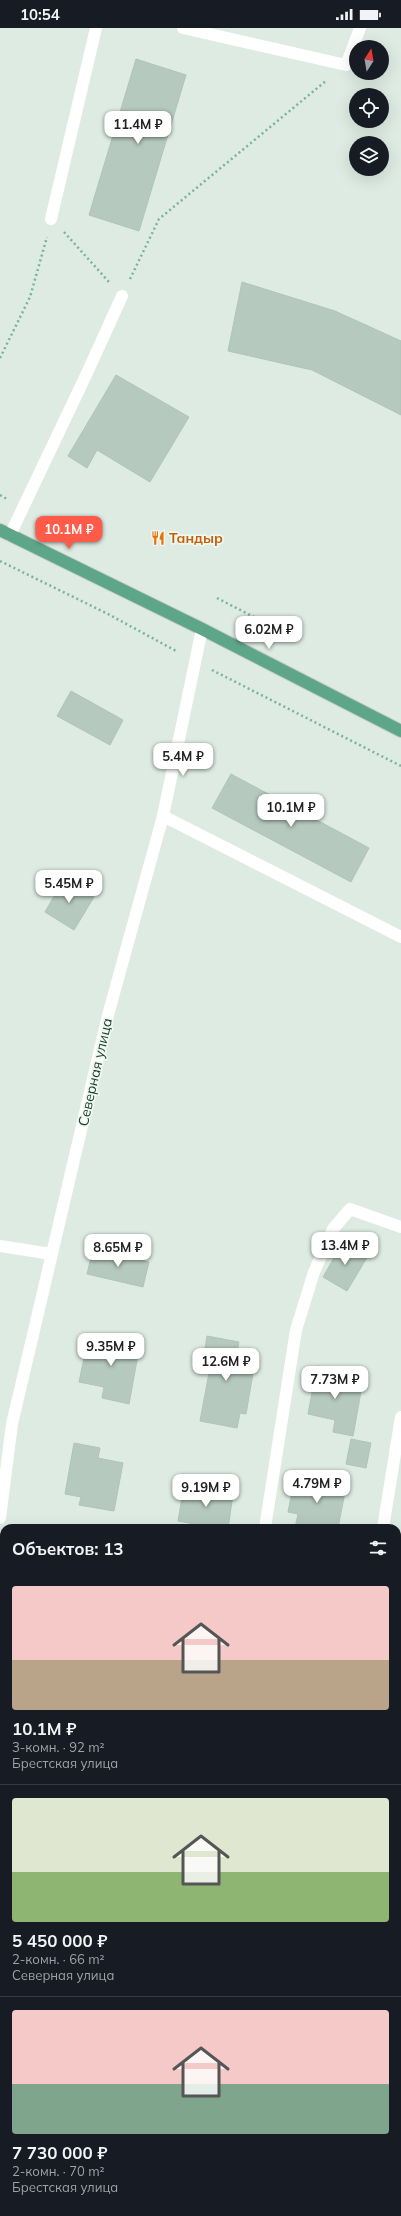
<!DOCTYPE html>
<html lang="ru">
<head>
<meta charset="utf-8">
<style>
	:root { --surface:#171b24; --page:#242831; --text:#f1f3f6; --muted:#9ea1a6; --line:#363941; --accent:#ff5b48 }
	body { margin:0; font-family:Mulish,sans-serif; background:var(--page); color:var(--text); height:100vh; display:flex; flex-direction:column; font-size:15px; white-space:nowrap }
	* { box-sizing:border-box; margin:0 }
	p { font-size:13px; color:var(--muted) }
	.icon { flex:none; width:22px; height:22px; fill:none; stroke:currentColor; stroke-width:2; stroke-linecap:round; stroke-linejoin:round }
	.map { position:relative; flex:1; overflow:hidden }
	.sheet { position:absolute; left:0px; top:1496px; width:401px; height:692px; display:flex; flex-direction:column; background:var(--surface); border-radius:12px 12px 0 0; box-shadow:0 4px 16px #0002 }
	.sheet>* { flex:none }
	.needle { width:26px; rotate:11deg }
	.tools { position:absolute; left:349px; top:12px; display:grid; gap:8px }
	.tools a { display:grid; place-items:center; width:40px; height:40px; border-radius:50%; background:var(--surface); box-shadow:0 4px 16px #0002; font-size:20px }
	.price { position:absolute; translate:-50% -34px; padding:0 9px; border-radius:8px; background:#fff; color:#222; font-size:13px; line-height:26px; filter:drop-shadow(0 1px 2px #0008) }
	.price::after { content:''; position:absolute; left:50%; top:24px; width:12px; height:9px; margin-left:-6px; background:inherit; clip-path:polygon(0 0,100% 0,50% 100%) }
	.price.active { background:var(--accent); color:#fff }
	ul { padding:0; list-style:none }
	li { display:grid; align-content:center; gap:8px; height:212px; padding:0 12px }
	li+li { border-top:1px solid var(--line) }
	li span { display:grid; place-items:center; height:124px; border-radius:4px; color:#555 }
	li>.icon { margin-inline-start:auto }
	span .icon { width:72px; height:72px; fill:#fffc; stroke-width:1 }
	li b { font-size:17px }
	h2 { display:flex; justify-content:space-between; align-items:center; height:48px; padding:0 12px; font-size:17px }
	.status { display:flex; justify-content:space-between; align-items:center; height:28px; padding:0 20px; background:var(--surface); direction:ltr }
	.status svg { height:11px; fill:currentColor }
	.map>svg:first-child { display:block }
</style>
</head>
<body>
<div class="status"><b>10:54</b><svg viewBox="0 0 49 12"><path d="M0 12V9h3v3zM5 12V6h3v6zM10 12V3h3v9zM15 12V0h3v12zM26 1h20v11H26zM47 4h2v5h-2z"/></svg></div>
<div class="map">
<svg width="401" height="2188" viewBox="0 0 401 2188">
	<rect width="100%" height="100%" fill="#ddebe3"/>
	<!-- building -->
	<g fill="#b6c9be" stroke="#afc5b9">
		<polygon points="136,31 186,47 139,203 89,187"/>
		<polygon points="242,254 335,283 401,313 401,387 312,342 228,323"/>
		<polygon points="116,347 189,389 150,454 97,422 87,440 68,428"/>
		<polygon points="71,663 123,692 110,717 57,688"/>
		<polygon points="231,746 369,820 351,854 212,780"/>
		<polygon points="64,851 94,869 74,902 45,884"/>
		<polygon points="343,1214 368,1228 347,1263 323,1249"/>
		<polygon points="93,1221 149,1234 143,1259 87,1246"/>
		<polygon points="89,1306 140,1316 129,1376 102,1370 104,1359 79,1354"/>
		<polygon points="207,1308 239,1314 237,1324 256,1328 246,1386 240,1385 237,1400 200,1393 209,1345 201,1344"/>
		<polygon points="317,1338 344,1343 342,1354 362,1358 353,1408 333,1404 335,1392 308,1386"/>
		<polygon points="351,1411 371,1415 366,1440 346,1436"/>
		<polygon points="74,1415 100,1420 98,1430 123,1435 114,1483 79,1477 81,1469 65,1466"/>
		<polygon points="295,1449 346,1459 338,1500 295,1500 298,1486 288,1484"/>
		<polygon points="184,1458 233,1467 228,1500 215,1500 178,1493"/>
	</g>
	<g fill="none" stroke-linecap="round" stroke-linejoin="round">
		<defs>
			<polyline id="major" points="0,502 202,601 401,703"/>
		</defs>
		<!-- major casing -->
		<use href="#major" stroke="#c0c8c5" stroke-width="14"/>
		<!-- path -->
		<g stroke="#7ab399" stroke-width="2.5" stroke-dasharray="2 3" stroke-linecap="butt">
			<polyline points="64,204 109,254"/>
			<polyline points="130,251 159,191 327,52"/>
			<polyline points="0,330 30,269 47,209"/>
			<polyline points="0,467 7,471"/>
			<polyline points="0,533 108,586 178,624"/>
			<polyline points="217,570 283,604"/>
			<polyline points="212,642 401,738"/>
		</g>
		<!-- minor -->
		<g stroke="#fff" stroke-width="12">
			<polyline points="183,0 346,37 360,0"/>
			<polyline points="51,191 96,0"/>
			<polyline points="10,507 87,345 122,268"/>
			<polyline points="163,788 401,909"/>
			<polyline points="0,1218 51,1226"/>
			<polyline points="0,1490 12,1396 108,987 163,788 202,601"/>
			<polyline points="265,1500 296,1302 314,1244 333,1201 350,1181 401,1199"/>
			<polyline points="383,1500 401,1389"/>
			<polyline points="0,1736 4,1736"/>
			<polyline points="0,1821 0,1869"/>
			<polyline points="397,2088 401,2069"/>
			<polyline points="377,2188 378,2184"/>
		</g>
		<!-- major -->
		<use href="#major" stroke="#5da689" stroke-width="12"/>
	</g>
	<!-- icons -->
	<defs>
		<symbol id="restaurant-bare" viewBox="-9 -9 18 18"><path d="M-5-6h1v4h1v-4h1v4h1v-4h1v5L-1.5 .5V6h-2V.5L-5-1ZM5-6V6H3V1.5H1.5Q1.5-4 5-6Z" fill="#e8710a" stroke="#eef8f1" stroke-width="2.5" paint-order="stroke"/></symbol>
	</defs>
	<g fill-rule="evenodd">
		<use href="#restaurant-bare" x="148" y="500" width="20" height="20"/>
	</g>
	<g text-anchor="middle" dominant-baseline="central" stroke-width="3.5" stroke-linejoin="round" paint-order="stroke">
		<!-- food labels -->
		<g font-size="14" font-weight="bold" fill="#c56008" stroke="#eef8f1" text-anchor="start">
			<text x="169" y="510">Тандыр</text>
		</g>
		<!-- street labels -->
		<g font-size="14" fill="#1d3c30" stroke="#eef8f1">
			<text transform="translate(95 1044) rotate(-77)">Северная улица</text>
		</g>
	</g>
</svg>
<div class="tools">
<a><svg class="needle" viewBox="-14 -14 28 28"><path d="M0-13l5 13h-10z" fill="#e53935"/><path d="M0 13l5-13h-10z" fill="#9ea1a6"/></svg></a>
<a><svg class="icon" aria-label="locate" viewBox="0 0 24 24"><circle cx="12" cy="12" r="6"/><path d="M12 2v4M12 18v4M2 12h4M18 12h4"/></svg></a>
<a><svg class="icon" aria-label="layers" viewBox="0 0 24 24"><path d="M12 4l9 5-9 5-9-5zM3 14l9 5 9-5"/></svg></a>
</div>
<b class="price" style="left:138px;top:117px">11.4M ₽</b>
<b class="price active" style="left:69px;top:522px">10.1M ₽</b>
<b class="price" style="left:269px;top:622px">6.02M ₽</b>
<b class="price" style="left:183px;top:749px">5.4M ₽</b>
<b class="price" style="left:291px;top:800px">10.1M ₽</b>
<b class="price" style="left:69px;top:876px">5.45M ₽</b>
<b class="price" style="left:345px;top:1238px">13.4M ₽</b>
<b class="price" style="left:118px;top:1240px">8.65M ₽</b>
<b class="price" style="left:111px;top:1339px">9.35M ₽</b>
<b class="price" style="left:226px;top:1354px">12.6M ₽</b>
<b class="price" style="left:335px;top:1372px">7.73M ₽</b>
<b class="price" style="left:317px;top:1476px">4.79M ₽</b>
<b class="price" style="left:206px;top:1480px">9.19M ₽</b>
<section class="sheet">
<h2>Объектов: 13<svg class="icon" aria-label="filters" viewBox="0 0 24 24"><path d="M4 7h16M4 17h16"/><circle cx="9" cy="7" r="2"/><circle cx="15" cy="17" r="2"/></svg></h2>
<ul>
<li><span style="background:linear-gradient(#f6c9c9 60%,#b9a48a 0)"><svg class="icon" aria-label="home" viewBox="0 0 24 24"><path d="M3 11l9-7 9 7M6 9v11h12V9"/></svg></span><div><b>10.1M ₽</b><p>3-комн. · 92 m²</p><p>Брестская улица</p></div></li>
<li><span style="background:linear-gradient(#dfe7d0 60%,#8fb573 0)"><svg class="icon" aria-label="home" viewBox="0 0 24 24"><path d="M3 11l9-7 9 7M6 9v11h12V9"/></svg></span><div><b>5 450 000 ₽</b><p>2-комн. · 66 m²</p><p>Северная улица</p></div></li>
<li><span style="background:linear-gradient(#f6c9c9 60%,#7fa58c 0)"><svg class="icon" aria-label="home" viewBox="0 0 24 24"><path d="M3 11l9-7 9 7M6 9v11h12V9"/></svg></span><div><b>7 730 000 ₽</b><p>2-комн. · 70 m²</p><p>Брестская улица</p></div></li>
</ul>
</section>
</div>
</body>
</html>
